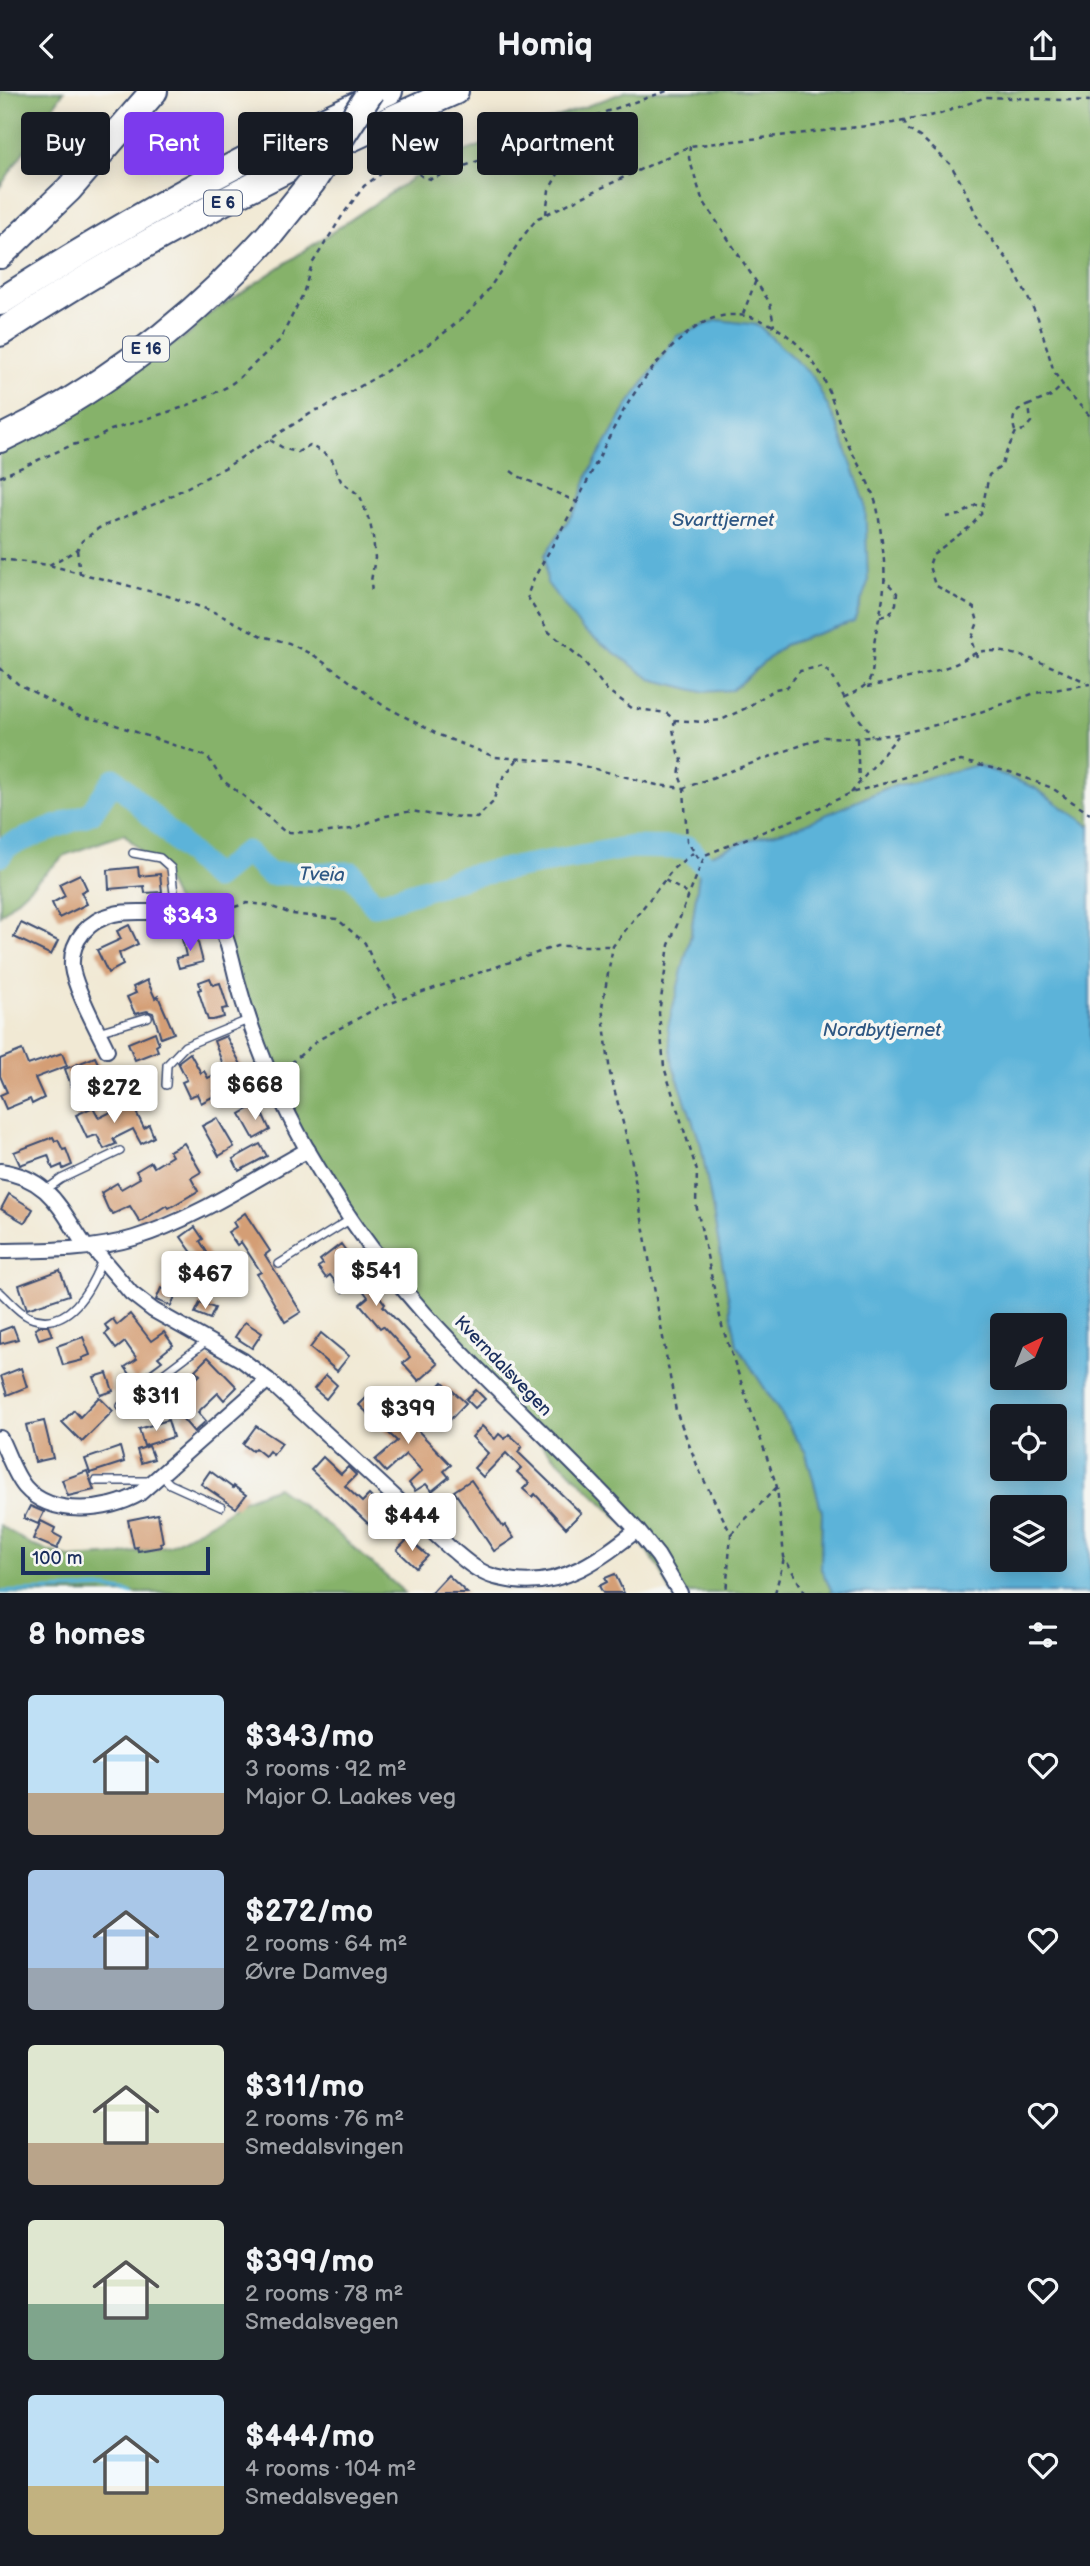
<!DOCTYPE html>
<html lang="en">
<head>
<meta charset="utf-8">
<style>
	:root { --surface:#171b24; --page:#20242c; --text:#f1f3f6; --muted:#9ea1a6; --accent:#7c3aed }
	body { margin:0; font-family:"Balsamiq Sans",sans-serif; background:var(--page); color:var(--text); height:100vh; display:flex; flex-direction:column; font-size:26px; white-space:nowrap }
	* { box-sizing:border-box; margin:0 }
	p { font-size:23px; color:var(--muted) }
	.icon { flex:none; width:38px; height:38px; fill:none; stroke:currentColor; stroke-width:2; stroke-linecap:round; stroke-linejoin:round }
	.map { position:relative; height:1502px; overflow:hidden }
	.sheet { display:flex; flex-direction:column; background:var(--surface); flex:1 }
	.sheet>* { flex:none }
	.hud { position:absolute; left:21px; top:21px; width:700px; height:63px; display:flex; gap:14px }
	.needle { width:46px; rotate:43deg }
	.controls { position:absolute; left:990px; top:1222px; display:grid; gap:14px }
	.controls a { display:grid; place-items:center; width:77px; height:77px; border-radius:7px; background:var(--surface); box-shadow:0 4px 18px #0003; font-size:35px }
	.scale { position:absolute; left:21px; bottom:18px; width:189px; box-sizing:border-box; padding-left:7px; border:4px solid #1b2f5e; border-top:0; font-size:19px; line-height:24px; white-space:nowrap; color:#1b2f5e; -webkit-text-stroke:5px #f6f6f2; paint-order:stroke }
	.price { position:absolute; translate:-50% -60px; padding:0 16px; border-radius:7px; background:#fff; color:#222; font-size:23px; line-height:46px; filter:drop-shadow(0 2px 4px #0008) }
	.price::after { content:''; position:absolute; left:50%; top:42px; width:21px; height:16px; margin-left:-10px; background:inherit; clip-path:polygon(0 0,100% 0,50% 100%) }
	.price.current { background:var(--accent); color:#fff }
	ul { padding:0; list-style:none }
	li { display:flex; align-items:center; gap:21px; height:175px; padding:0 28px }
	li span { display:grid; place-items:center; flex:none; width:196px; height:140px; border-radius:7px; color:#555 }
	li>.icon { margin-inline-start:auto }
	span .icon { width:84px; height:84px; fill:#fffc; stroke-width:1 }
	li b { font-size:30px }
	h2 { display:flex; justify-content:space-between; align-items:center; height:84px; padding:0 28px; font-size:30px }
	.chip { padding:0 24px; border-radius:7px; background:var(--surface); box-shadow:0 4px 18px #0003; font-size:24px; line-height:63px }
	.chip.current { background:var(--accent); color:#fff }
	header { display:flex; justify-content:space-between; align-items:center; height:91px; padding:0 28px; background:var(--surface); font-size:32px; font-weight:800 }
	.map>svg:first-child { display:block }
</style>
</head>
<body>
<header><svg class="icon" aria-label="back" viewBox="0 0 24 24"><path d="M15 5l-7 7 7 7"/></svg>Homiq<svg class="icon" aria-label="share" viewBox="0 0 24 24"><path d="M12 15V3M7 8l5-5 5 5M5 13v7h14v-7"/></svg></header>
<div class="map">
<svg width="1090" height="1502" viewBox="0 0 1090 1502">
	<rect width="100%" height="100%" fill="#f6f6f2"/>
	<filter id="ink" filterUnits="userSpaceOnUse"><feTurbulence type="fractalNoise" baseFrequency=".0143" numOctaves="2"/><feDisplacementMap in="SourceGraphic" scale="14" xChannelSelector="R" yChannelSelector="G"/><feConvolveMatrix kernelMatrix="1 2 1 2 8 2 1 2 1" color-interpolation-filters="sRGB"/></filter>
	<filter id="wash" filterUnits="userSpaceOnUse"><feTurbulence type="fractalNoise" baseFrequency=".00686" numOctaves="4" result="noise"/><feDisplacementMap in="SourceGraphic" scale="28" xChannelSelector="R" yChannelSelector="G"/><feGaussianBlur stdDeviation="1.57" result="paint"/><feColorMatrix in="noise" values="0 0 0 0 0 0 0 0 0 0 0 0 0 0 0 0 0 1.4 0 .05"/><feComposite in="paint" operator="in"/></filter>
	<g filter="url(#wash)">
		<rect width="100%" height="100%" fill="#f1e9d4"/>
		<!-- forest -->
		<g fill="#86b26b" stroke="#507064" stroke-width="2" fill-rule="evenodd">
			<polygon points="0,0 64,0 0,96"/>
			<path d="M 627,0 L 1090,0 L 1090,735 L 1033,696 L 838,720 L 798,736 L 749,749 L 710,764 L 700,776 L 673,974 L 701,1054 L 737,1254 L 806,1362 L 822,1421 L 821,1478 L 833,1502 L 671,1502 L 660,1478 L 633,1441 L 543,1355 L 349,1137 L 269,993 L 244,901 L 211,834 L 178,814 L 162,781 L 124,743 L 65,764 L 0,824 L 0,353 L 190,243 L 202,228 L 437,71 ZM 677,245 L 853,530 L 784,554 L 732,599 L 545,464 L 577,416 L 589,382 L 628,314 Z"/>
			<polygon points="277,1396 329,1435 405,1502 0,1502 0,1434 31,1454 71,1467 121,1464 170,1454 217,1428 243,1409"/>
		</g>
		<!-- water -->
		<g fill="#5cb3d9" stroke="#3c719c" stroke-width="2" fill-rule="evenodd">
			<polygon points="718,229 758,234 813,286 838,336 865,411 868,491 854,530 784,554 732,599 702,601 651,588 582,538 547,492 545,464 577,416 589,382 628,314 677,245"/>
			<path d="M 977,674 L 1033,696 L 1090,735 L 1090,1502 L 833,1502 L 821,1478 L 822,1421 L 806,1362 L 737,1254 L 701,1054 L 673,974 L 668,936 L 691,843 L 700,775 L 710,764 L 748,749 L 798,736 L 887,697 ZM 1003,1234 L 1055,1234 L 1055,1286 L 1003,1286 ZM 1003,1325 L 1055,1325 L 1055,1377 L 1003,1377 ZM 1003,1416 L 1055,1416 L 1055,1468 L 1003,1468 Z"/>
		</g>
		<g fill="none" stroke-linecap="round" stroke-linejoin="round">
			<!-- stream -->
			<polyline stroke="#5cb3d9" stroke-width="3.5" points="0,1501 107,1497 132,1502"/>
			<!-- river -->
			<polyline stroke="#5cb3d9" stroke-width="23" points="0,765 7,755 91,722 114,688 215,787 246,761 269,783 352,782 374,814 468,785 632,756 689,757 703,772"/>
		</g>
		<g id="blocks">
			<!-- building -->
			<g fill="#d49e75">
				<polygon points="138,776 139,785 160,783 162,801 145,802 144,795 109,798 108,779"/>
				<polygon points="80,783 87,798 81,801 87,813 59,827 52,812 65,805 59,793"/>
				<polygon points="21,832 58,850 51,864 14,846"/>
				<polygon points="129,834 138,853 119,862 123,874 108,882 97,859 121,848 117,840"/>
				<polygon points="196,844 203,871 179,877 176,867 186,865 182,848"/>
				<polygon points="210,887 213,894 220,892 228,917 222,918 224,926 213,929 208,929 198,899 201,898 199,891"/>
				<polygon points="147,889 155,907 158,905 174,942 161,947 153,922 147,920 135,923 127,906 136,902 133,896"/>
				<polygon points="155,941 159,953 156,955 158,960 135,969 128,952"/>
				<polygon points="226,945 247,985 214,1000 216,1004 201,1012 197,1003 189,1006 182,991 187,989 178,971 190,962 201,982 204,980 208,987 225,979 214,950"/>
				<polygon points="22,959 28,974 62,962 67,975 35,987 44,1007 32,1013 30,1008 6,1018 0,1004 7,1001 0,985 0,968"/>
				<polygon points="95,966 104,985 72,997 65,978"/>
				<polygon points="131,1011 144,1037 149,1034 154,1046 141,1053 133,1038 113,1048 116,1053 104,1058 97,1044 87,1047 76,1024 93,1016 99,1027"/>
				<polygon points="258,1013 270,1039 254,1048 240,1023"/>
				<polygon points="217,1027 234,1056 219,1065 202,1035"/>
				<polygon points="53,1046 55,1050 58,1049 63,1059 66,1058 72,1074 63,1078 62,1074 53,1078 48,1064 20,1074 14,1061"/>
				<polygon points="184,1052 201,1081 191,1087 198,1100 169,1117 167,1114 140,1131 130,1115 113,1123 108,1118 101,1102 117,1092 121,1098 140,1087 136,1080 151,1071 154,1076 172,1065 169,1060"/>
				<polygon points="260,1053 267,1065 239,1080 233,1068"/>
				<polygon points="9,1103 33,1118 25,1132 1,1118"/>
				<polygon points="245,1122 270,1160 265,1164 301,1221 285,1231 257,1183 261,1181 241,1151 237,1154 228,1141 236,1136 233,1131"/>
				<polygon points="195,1136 203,1148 200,1150 213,1171 210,1173 214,1179 191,1194 177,1173 193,1163 181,1146"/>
				<polygon points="341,1153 362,1182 365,1180 372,1189 369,1191 385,1213 383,1215 438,1273 419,1290 403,1272 410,1266 406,1260 383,1235 380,1237 360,1213 368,1206 357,1191 343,1201 330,1184 326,1187 318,1176 323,1173 320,1169"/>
				<polygon points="60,1179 69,1204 27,1218 19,1194"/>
				<polygon points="161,1197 176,1203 171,1215 156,1209"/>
				<polygon points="200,1212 215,1217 210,1228 195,1222"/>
				<polygon points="130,1223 151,1250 164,1241 173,1254 158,1266 162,1270 135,1290 125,1276 137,1268 125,1251 116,1258 105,1243 109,1240 105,1234 113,1228 117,1234"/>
				<polygon points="245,1231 262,1242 252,1257 235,1246"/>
				<polygon points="13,1235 18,1248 0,1253 0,1240"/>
				<polygon points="41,1235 48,1235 52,1244 39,1248 35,1238"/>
				<polygon points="321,1242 349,1265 337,1280 310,1257"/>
				<polygon points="83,1246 90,1264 82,1267 83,1269 63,1274 57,1255"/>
				<polygon points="208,1266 237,1296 224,1309 218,1302 198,1321 206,1330 194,1341 181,1326 186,1324 180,1318 187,1312 179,1303 200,1284 195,1279"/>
				<polygon points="21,1277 27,1296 7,1304 1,1285"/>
				<polygon points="107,1282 113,1300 101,1304 94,1286"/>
				<polygon points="326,1284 337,1294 326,1308 314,1298"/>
				<polygon points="443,1291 466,1312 446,1333 424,1311"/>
				<polygon points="476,1299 485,1308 475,1317 466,1308"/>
				<polygon points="371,1302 399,1329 404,1325 451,1374 444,1380 449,1386 432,1400 426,1393 415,1400 409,1392 422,1380 406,1363 386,1381 375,1369 397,1350 359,1314"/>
				<polygon points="99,1306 113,1320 82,1351 62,1331 74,1319 80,1326"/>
				<polygon points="168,1329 173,1346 144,1355 139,1338"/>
				<polygon points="44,1330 53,1367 35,1371 26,1334"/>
				<polygon points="256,1335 282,1352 273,1364 269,1360 265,1365 255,1357 252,1360 243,1353"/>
				<polygon points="482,1335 495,1348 499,1343 505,1348 509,1343 522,1355 518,1361 581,1422 566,1437 535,1403 532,1406 523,1398 529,1392 517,1381 521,1377 506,1362 483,1386 474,1377 488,1362 472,1346"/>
				<polygon points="149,1355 154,1368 141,1372 137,1359"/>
				<polygon points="120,1356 124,1371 90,1382 85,1368"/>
				<polygon points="323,1366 341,1383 348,1376 356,1384 345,1395 362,1411 369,1404 377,1412 371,1420 382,1432 375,1439 311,1379"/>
				<polygon points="87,1380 94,1399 68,1405 62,1389"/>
				<polygon points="210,1380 233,1397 234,1395 246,1404 236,1417 201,1393"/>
				<polygon points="471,1389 503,1436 505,1434 514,1447 494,1460 454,1400"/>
				<polygon points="30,1415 44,1421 38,1433 24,1427"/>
				<polygon points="158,1423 163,1451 160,1452 161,1456 138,1460 137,1456 134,1457 128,1429"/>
				<polygon points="41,1430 55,1437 53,1442 62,1447 57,1458 33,1448"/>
				<polygon points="408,1448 428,1465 416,1477 397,1459"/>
				<polygon points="615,1483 624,1502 603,1502 599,1495 607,1491 605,1487"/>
				<polygon points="448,1484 467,1502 431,1502"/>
			</g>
		</g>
	</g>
	<g filter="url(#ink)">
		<use href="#blocks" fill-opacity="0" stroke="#3b4b70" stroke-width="2"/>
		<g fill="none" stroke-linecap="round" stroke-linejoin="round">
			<defs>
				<g id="service">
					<polyline points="133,762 160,767 171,777 176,819"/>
					<polyline points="98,941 148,926"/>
					<polyline points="166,994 167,974 185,955 248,929"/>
					<polyline points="47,1098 61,1088 120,1060"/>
					<polyline points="279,1173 351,1128"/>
					<path d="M 0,1201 C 9,1209 18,1221 29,1226 C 68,1242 91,1198 102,1169"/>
					<polyline points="121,1315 207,1250"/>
					<polyline points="161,1384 170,1393 221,1416"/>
					<polyline points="96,1390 149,1390"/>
				</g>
				<g id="minor">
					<path d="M 107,959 C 98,940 74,896 72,876 C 70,849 89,829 114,823 C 125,820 139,821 151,821 C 167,820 200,816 213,825 C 226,835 233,874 237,889 C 253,948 278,1007 308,1060 C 341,1117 381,1174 425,1223 C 493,1298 569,1364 637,1439 L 658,1465 L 680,1502"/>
					<path d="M 0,1080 C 50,1087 60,1118 86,1156"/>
					<path d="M 92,1156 L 131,1202 L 153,1219 L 242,1269 L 268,1289 L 449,1456 C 458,1463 468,1473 479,1479 C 490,1486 503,1488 515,1490 C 564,1496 601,1467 637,1439"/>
					<path d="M 0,1160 C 45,1159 91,1160 134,1147 C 194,1129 253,1089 308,1059"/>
					<path d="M 0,1347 C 8,1363 14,1383 25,1396 C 51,1426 108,1421 139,1403 L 268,1289"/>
				</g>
				<g id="motorway">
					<polyline points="0,164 69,98 154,0"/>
					<path d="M 0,211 C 124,132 254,59 389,0"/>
					<path d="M 0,242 C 143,148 298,68 455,0"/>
					<path d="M 0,348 C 104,298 194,227 271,142"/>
				</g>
			</defs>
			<!-- service casing -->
			<use href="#service" stroke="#3b4b70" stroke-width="10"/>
			<!-- minor casing -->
			<use href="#minor" stroke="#3b4b70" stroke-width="18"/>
			<!-- motorway casing -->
			<use href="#motorway" stroke="#3b4b70" stroke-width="30"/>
			<!-- path -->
			<g stroke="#3b4b70" stroke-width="2.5" stroke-dasharray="5 5" stroke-linecap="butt">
				<polyline points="904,30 907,38 923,48 950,73 962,93 982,136 1011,173 1038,227 1054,281 1069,303 1090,325"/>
				<polyline points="690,55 689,67 702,108 770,212 774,235"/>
				<polyline points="546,123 549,99 571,60 575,35"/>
				<polyline points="743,223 756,189"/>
				<path d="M 1015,340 C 1010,325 1016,319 1029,314"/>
				<polyline points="270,349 285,358 298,361 310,354 331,367 341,390 360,405 370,432 373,446 375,467 371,490 372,503"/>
				<polyline points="511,380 518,385 577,411 534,487 527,505 549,541 582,568 607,599 632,617 666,622 675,629 703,631 721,629 746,617 775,598 787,596 800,580 823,575 832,585 848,613 872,645"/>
				<polyline points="0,386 72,354 95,348 111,339 184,316 227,296 238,288 280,249 303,203 312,173 344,122 364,95 400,69 423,86 431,88 608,20 667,0"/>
				<path d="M 577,411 C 608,349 636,279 695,237 C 740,204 794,239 819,280 C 832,300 836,327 846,349 C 857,373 873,395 878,421 C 881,445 886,471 884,495 C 883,513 878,530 875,547 C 869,583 882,589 845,606"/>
				<polyline points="946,426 960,424 976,414 982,415"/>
				<polyline points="77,459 80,483"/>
				<polyline points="0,468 49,474 168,505 212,520 262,545 289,552 315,565 381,613 439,644 495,666 568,671 657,694 684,697 824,646 857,647 899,643 960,628 1035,602 1090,593"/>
				<path d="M 49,474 L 77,459 L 82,450 L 99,437 L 157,412 L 228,375 L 316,319 L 322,318 C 372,287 428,260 471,219 C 498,192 512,155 538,127 L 690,55 L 893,32 L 940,23 L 986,6 L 1090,10"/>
				<polyline points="880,526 890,523 896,513 897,502 884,488"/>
				<polyline points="977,566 971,549 978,531 974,517 935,494 929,475 933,463 971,435 981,423 989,384 1002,375 1004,366 1016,341 1024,339 1031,331 1029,314 1051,305 1063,294"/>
				<polyline points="0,577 18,593 79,625 107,631 208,666 222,689 245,706 285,741 322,742 351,738 386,725 412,720 433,724 477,727 493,711 499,692 517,669"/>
				<path d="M 867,596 C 896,590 927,584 955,573 C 964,569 974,561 984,560 C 1020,559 1055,577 1086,591"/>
				<polyline points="675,629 673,638 678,662 682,669 679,684 684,697 687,750 701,771"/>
				<polyline points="857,648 859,690"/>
				<polyline points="851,702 898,645"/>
				<polyline points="693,762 674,777 613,855 602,916 610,982 629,1055 676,1320 699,1379 731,1443 726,1502"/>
				<polyline points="665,789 688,803"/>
				<polyline points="225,819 247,812 266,814 292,823 337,828 365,852 374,873 398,909"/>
				<polyline points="283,979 318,949 379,916 557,855 613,855"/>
				<polyline points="731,1443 777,1396"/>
				<polyline points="775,1502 784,1468"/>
				<polyline points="805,1502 784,1466 777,1396 722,1235 696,1113 697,1080 664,976 659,922 669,854 705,764 795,728 851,702 961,670 1010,681 1052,697 1090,723"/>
			</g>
			<!-- service -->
			<use href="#service" stroke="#fff" stroke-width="7"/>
			<!-- minor -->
			<use href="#minor" stroke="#fff" stroke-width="14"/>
			<!-- motorway -->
			<use href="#motorway" stroke="#fff" stroke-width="26"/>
			<defs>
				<polyline id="motorway-bridge" points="271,142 312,91 371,0"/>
			</defs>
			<!-- motorway-bridge casing -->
			<use href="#motorway-bridge" stroke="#3b4b70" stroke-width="30" stroke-linecap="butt"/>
			<!-- motorway-bridge -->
			<use href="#motorway-bridge" stroke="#fff" stroke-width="26"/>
		</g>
	</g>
	<g text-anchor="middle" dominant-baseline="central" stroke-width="7" stroke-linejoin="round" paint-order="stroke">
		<!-- shield labels -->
		<g fill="#f6f6f2" stroke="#5d6b8a" stroke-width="2">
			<rect x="204" y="99.5" width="38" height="25" rx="5"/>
			<rect x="123" y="245.5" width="46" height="25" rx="5"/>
		</g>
		<g font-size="16" font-weight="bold" fill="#1b2f5e">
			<text x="223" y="112">E 6</text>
			<text x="146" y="258">E 16</text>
		</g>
		<!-- street labels -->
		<g font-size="18" fill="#1b2f5e" stroke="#f6f6f2">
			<text transform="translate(503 1275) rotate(46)">Kverndalsvegen</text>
		</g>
		<!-- water labels -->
		<g font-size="19" font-style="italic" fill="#2e5783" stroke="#f6f6f2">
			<text x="723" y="429">Svarttjernet</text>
			<text transform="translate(322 784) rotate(1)">Tveia</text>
			<text x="882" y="939">Nordbytjernet</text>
		</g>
	</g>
</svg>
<div class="controls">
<a><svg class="needle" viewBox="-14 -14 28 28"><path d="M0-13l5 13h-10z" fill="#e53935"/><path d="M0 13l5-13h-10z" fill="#9ea1a6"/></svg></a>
<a><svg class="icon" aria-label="locate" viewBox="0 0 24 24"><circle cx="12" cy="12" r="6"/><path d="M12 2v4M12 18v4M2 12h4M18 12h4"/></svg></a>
<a><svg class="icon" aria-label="layers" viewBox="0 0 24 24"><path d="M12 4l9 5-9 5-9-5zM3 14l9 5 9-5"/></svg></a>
</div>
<div class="scale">100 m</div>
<b class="price current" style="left:190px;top:862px">$343</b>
<b class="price" style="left:255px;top:1031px">$668</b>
<b class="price" style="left:114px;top:1034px">$272</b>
<b class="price" style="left:376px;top:1217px">$541</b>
<b class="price" style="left:205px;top:1220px">$467</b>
<b class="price" style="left:156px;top:1342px">$311</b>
<b class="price" style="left:408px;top:1355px">$399</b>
<b class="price" style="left:412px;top:1462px">$444</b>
<div class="hud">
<a class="chip">Buy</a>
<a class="chip current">Rent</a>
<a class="chip">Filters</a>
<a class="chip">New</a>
<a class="chip">Apartment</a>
</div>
</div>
<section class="sheet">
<h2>8 homes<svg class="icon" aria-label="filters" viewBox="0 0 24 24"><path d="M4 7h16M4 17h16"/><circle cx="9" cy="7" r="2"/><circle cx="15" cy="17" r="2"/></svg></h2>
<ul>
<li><span style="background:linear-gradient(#bfe0f5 70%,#b9a48a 0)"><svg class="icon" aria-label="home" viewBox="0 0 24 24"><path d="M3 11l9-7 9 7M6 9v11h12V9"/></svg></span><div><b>$343/mo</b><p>3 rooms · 92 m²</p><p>Major O. Laakes veg</p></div><svg class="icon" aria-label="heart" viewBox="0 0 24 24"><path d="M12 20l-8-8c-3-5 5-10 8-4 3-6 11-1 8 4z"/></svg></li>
<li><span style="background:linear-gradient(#a9c7e8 70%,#9aa5b1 0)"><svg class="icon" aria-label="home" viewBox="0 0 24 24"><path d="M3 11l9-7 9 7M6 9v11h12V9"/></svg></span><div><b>$272/mo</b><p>2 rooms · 64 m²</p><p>Øvre Damveg</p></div><svg class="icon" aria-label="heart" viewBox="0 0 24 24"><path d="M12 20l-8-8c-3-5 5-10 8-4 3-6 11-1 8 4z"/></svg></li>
<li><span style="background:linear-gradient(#dfe7d0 70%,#b9a48a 0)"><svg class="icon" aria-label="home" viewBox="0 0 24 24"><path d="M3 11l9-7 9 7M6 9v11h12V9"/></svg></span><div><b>$311/mo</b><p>2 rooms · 76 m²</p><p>Smedalsvingen</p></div><svg class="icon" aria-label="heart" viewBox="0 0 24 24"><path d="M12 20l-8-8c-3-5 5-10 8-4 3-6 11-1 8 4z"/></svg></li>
<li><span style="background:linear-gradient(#dfe7d0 60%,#7fa58c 0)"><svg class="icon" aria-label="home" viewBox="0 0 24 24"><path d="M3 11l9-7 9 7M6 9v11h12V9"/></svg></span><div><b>$399/mo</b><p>2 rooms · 78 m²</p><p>Smedalsvegen</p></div><svg class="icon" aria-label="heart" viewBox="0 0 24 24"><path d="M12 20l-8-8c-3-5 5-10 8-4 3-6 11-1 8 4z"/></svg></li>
<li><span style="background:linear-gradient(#bfe0f5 65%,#c2b280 0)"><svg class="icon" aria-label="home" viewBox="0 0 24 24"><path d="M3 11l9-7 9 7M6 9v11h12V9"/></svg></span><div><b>$444/mo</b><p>4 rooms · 104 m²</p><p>Smedalsvegen</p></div><svg class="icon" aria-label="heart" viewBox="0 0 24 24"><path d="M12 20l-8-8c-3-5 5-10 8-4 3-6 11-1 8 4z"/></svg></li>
</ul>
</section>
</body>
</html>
